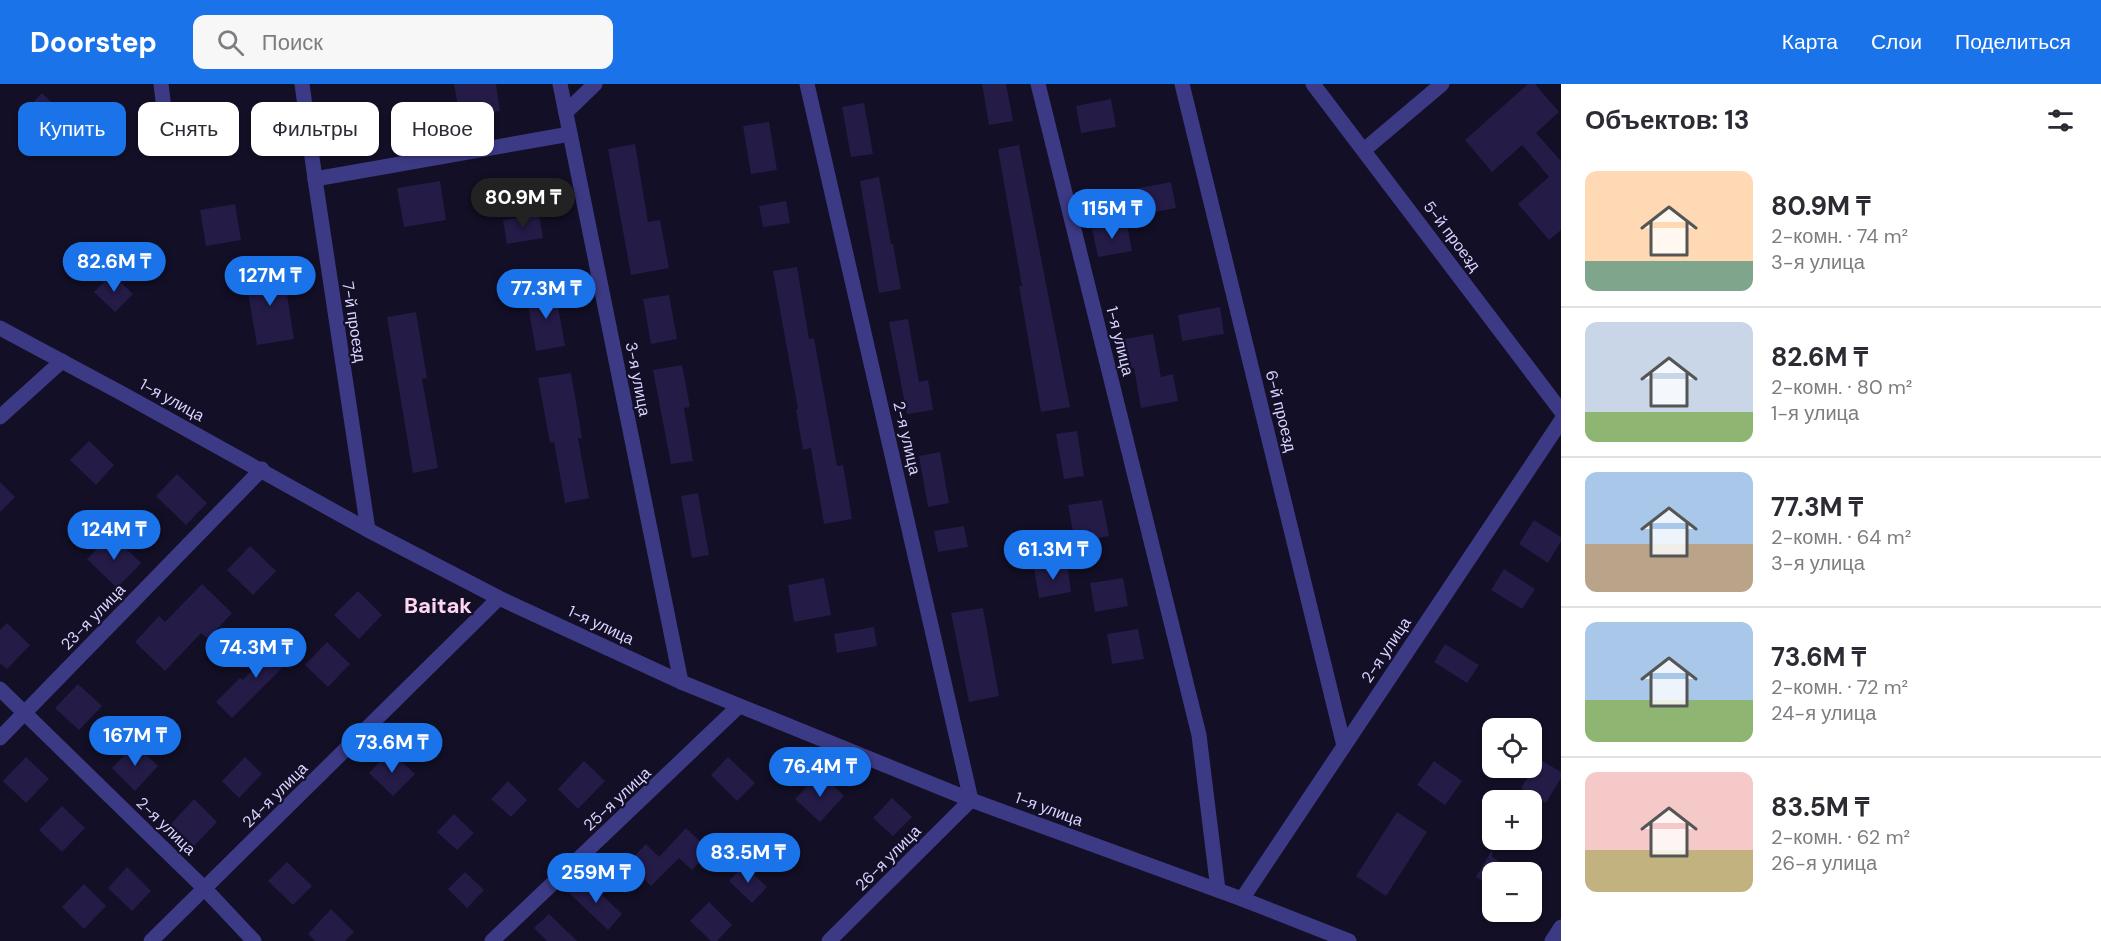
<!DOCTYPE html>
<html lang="ru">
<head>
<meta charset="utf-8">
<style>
	:root { --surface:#fff; --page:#f7f7f7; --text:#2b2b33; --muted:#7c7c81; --line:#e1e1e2; --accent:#1a73e8 }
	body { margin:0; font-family:"DM Sans",sans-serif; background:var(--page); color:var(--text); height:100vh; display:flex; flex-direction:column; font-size:22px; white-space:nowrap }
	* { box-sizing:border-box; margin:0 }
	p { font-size:20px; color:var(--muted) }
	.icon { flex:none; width:33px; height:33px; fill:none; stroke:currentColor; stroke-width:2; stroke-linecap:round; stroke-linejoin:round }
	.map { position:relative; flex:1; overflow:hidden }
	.side { display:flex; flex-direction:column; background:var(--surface); width:540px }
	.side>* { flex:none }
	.hud { position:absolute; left:18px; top:18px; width:570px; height:54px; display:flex; gap:12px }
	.fabs { position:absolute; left:1482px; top:634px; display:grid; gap:12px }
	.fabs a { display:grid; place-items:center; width:60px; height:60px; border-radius:12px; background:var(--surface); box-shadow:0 2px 4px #0004; font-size:30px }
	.price { position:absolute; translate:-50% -51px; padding:0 14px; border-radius:21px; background:var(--accent); color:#fff; font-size:20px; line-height:39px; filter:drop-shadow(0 2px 3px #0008) }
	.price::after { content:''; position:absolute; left:50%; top:36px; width:18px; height:14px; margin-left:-9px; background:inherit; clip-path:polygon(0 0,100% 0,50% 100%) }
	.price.on { background:#222; color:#fff }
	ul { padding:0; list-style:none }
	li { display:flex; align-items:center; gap:18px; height:150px; padding:0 24px }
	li+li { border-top:2px solid var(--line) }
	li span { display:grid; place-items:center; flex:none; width:168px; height:120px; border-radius:12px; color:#555 }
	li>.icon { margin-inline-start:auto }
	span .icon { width:72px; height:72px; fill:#fffc; stroke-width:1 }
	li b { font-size:26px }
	h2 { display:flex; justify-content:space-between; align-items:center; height:72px; padding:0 24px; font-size:26px }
	.tag { padding:0 21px; border-radius:12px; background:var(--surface); box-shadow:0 2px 4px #0004; font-size:21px; line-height:54px }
	.tag.on { background:var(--accent); color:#fff }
	header { display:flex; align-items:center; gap:36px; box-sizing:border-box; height:84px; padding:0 30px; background:var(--accent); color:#fff }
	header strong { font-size:28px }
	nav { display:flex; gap:33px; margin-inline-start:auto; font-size:21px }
	.search { width:420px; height:54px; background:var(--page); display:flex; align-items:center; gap:15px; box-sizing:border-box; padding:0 21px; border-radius:12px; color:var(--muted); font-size:22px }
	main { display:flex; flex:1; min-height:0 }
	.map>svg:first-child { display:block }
</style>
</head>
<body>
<header>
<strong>Doorstep</strong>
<div class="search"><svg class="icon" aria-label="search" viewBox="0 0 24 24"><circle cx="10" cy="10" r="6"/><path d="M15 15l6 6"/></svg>Поиск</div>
<nav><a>Карта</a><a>Слои</a><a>Поделиться</a></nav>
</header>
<main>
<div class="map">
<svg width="1561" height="857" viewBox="0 0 1561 857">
	<rect width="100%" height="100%" fill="#130f26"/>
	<!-- building -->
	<g fill="#241b47">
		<polygon points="454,0 496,0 500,27 460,33"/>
		<polygon points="982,0 1006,0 1013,37 989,41"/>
		<polygon points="1528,0 1535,0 1559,28 1536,49 1561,77 1561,146 1549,156 1518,120 1549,93 1522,61 1492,88 1465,56"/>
		<polygon points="42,9 63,30 45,48 24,28"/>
		<polygon points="1111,15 1116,43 1081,49 1076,22"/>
		<polygon points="864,19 873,70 851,73 842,23"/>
		<polygon points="769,38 777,86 751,90 743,42"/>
		<polygon points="635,60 648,138 660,136 669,184 631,191 608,65"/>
		<polygon points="1019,61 1070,323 1041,328 1019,202 1022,202 998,65"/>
		<polygon points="879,93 891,160 893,160 901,205 879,209 860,97"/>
		<polygon points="440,97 446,136 404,143 397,104"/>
		<polygon points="1171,98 1176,124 1134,132 1129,106"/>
		<polygon points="786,117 790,139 763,143 759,122"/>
		<polygon points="235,120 241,156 206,162 200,126"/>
		<polygon points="539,130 543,154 507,160 503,136"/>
		<polygon points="1127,139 1132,167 1098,173 1092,145"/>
		<polygon points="797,183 809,255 814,254 837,382 843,381 852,435 824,440 811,364 803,366 796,326 798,325 773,187"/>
		<polygon points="283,185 294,255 257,261 245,191"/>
		<polygon points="112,190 133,210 115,228 94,208"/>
		<polygon points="555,205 565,262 536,267 526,210"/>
		<polygon points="669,211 677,255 651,260 643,215"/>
		<polygon points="1220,223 1224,250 1182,257 1178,231"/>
		<polygon points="416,228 427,294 422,295 438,384 413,389 387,233"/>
		<polygon points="908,235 919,298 928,296 933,326 907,330 889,238"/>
		<polygon points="1153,250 1161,293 1173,290 1178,317 1141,324 1134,284 1130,285 1125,255"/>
		<polygon points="682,281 690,323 684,324 693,377 671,380 653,286"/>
		<polygon points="571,289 582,354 578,354 589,414 565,419 554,358 550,359 538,294"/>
		<polygon points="1077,347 1084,392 1064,395 1056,350"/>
		<polygon points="89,357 114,381 96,401 70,376"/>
		<polygon points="940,368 949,419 928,423 919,372"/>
		<polygon points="177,390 207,419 186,441 156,412"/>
		<polygon points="0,398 15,413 0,428"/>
		<polygon points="698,409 709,471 692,474 681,412"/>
		<polygon points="1102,416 1109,452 1075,458 1068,421"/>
		<polygon points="1534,436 1561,453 1561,457 1548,479 1519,460"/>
		<polygon points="964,442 968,463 938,468 934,447"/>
		<polygon points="111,450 141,479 117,504 87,475"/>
		<polygon points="250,462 276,487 253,511 227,486"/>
		<polygon points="1067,480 1071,508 1039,514 1034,485"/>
		<polygon points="1504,485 1535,505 1522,525 1491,506"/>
		<polygon points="824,494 831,531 794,538 788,501"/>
		<polygon points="1123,494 1128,522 1095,528 1090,499"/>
		<polygon points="202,500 232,529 208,555 201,549 165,587 135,558 159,532 165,538"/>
		<polygon points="358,507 382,531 359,555 334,531"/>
		<polygon points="983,524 999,612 969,618 951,529"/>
		<polygon points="7,539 30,561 7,585 0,579 0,546"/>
		<polygon points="874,543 877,562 837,569 834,550"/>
		<polygon points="1138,545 1144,575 1112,580 1107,550"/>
		<polygon points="283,555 297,569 232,634 216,618 240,594 243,596"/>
		<polygon points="327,558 350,580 328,603 305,581"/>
		<polygon points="1445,560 1479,581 1467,599 1434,578"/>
		<polygon points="78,600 102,622 79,646 55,624"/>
		<polygon points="135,660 158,682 135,707 112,684"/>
		<polygon points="390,667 415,690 393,712 369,689"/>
		<polygon points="26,673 49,695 26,719 3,697"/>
		<polygon points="245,673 262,690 239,714 222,697"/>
		<polygon points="728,673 755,699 737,717 711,691"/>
		<polygon points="1539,675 1561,688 1561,694 1546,719 1521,704"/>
		<polygon points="584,677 605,697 578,725 558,705"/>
		<polygon points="1434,677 1462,697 1445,721 1417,701"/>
		<polygon points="820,689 844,712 820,738 795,715"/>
		<polygon points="508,697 527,716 511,733 491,715"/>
		<polygon points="892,714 912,733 893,752 873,734"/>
		<polygon points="194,715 217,738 194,762 171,740"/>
		<polygon points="62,722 85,744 62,768 39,746"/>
		<polygon points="1397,728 1427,748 1386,812 1356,792"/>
		<polygon points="454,730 474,749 457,766 437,748"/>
		<polygon points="686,744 710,767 692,786 679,774 651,802 628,779 646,760 659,773"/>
		<polygon points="1492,766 1492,773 1518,789 1492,789 1492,803 1476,793"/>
		<polygon points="287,778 312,802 293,821 268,797"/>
		<polygon points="744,781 767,803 752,819 729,797"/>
		<polygon points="127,783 151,807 132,827 108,804"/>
		<polygon points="465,788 484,806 467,824 448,805"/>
		<polygon points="584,794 622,830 608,846 569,809"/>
		<polygon points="84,800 106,822 84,845 62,823"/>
		<polygon points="709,818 732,841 717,857 711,857 690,837"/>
		<polygon points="331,825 354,848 345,857 315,857 308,850"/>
		<polygon points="549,830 577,857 547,857 534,844"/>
	</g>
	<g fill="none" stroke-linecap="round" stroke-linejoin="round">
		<!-- street -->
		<g stroke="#3d3a85" stroke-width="15">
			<polyline points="161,0 164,25"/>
			<polyline points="302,0 315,95 368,446"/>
			<polyline points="560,0 681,598"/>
			<polyline points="807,0 971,716 829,857"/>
			<polyline points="1038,0 1199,651 1218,806"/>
			<polyline points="1182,0 1344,662"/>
			<polyline points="1313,0 1561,327"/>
			<polyline points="566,28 595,0"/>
			<polyline points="1364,66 1442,0"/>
			<polyline points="315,95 570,50"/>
			<polyline points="0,244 123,310 368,446 499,514 681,598 971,716 1242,815 1349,857"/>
			<polyline points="0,333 62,277"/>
			<polyline points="0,605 205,805 254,857"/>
			<polyline points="0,654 262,385"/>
			<polyline points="1242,815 1561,337"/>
			<polyline points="151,857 499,514"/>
			<polyline points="492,857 739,622"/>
			<polyline points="1552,857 1561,843"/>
		</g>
	</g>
	<g text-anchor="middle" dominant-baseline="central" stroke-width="4.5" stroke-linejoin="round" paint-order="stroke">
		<!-- street labels -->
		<g font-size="16" fill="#d9d4ff" stroke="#130f26">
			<text transform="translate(1452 152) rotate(53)">5-й проезд</text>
			<text transform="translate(354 238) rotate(81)">7-й проезд</text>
			<text transform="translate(1120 257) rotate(76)">1-я улица</text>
			<text transform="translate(638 295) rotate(79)">3-я улица</text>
			<text transform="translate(172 316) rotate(29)">1-я улица</text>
			<text transform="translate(1281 327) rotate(76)">6-й проезд</text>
			<text transform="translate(907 354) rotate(77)">2-я улица</text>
			<text transform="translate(93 533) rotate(-46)">23-я улица</text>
			<text transform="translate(601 541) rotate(25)">1-я улица</text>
			<text transform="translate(1386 566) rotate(-56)">2-я улица</text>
			<text transform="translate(275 711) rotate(-45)">24-я улица</text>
			<text transform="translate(617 715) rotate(-43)">25-я улица</text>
			<text transform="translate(1049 725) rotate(20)">1-я улица</text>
			<text transform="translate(166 742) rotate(44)">2-я улица</text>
			<text transform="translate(888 774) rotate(-45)">26-я улица</text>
		</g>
		<!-- district labels -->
		<g font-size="22" font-weight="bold" fill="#ffd6f0" stroke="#130f26">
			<text x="438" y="521">Baitak</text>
		</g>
	</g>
</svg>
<div class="fabs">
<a><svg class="icon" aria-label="locate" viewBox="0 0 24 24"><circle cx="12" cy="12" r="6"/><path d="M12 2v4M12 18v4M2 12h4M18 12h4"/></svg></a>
<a>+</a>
<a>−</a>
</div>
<b class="price on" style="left:523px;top:145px">80.9M ₸</b>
<b class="price" style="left:1112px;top:156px">115M ₸</b>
<b class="price" style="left:114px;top:209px">82.6M ₸</b>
<b class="price" style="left:270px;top:223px">127M ₸</b>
<b class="price" style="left:546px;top:236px">77.3M ₸</b>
<b class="price" style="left:114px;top:477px">124M ₸</b>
<b class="price" style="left:1053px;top:497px">61.3M ₸</b>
<b class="price" style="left:256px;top:595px">74.3M ₸</b>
<b class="price" style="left:135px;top:683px">167M ₸</b>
<b class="price" style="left:392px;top:690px">73.6M ₸</b>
<b class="price" style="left:820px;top:714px">76.4M ₸</b>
<b class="price" style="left:748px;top:800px">83.5M ₸</b>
<b class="price" style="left:596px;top:820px">259M ₸</b>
<div class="hud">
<a class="tag on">Купить</a>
<a class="tag">Снять</a>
<a class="tag">Фильтры</a>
<a class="tag">Новое</a>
</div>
</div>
<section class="side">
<h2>Объектов: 13<svg class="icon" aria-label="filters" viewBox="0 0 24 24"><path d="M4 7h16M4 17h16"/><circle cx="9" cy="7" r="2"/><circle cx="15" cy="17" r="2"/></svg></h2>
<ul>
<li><span style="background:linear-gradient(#ffd9b3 75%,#7fa58c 0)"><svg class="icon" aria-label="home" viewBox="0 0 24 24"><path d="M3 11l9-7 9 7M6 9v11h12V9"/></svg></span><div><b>80.9M ₸</b><p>2-комн. · 74 m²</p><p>3-я улица</p></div></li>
<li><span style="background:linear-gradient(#c9d6e8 75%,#8fb573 0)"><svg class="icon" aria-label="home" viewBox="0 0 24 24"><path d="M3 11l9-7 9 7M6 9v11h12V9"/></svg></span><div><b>82.6M ₸</b><p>2-комн. · 80 m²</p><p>1-я улица</p></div></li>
<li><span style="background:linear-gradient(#a9c7e8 60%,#b9a48a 0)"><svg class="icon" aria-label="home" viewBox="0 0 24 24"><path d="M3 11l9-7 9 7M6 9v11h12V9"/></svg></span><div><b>77.3M ₸</b><p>2-комн. · 64 m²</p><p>3-я улица</p></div></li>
<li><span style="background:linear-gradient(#a9c7e8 65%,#8fb573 0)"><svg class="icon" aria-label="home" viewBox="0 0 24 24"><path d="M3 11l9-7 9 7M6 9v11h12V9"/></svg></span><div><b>73.6M ₸</b><p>2-комн. · 72 m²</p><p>24-я улица</p></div></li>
<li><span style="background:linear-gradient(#f6c9c9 65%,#c2b280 0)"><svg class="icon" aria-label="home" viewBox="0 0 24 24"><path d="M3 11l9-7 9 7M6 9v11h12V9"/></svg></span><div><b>83.5M ₸</b><p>2-комн. · 62 m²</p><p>26-я улица</p></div></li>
</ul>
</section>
</main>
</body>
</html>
